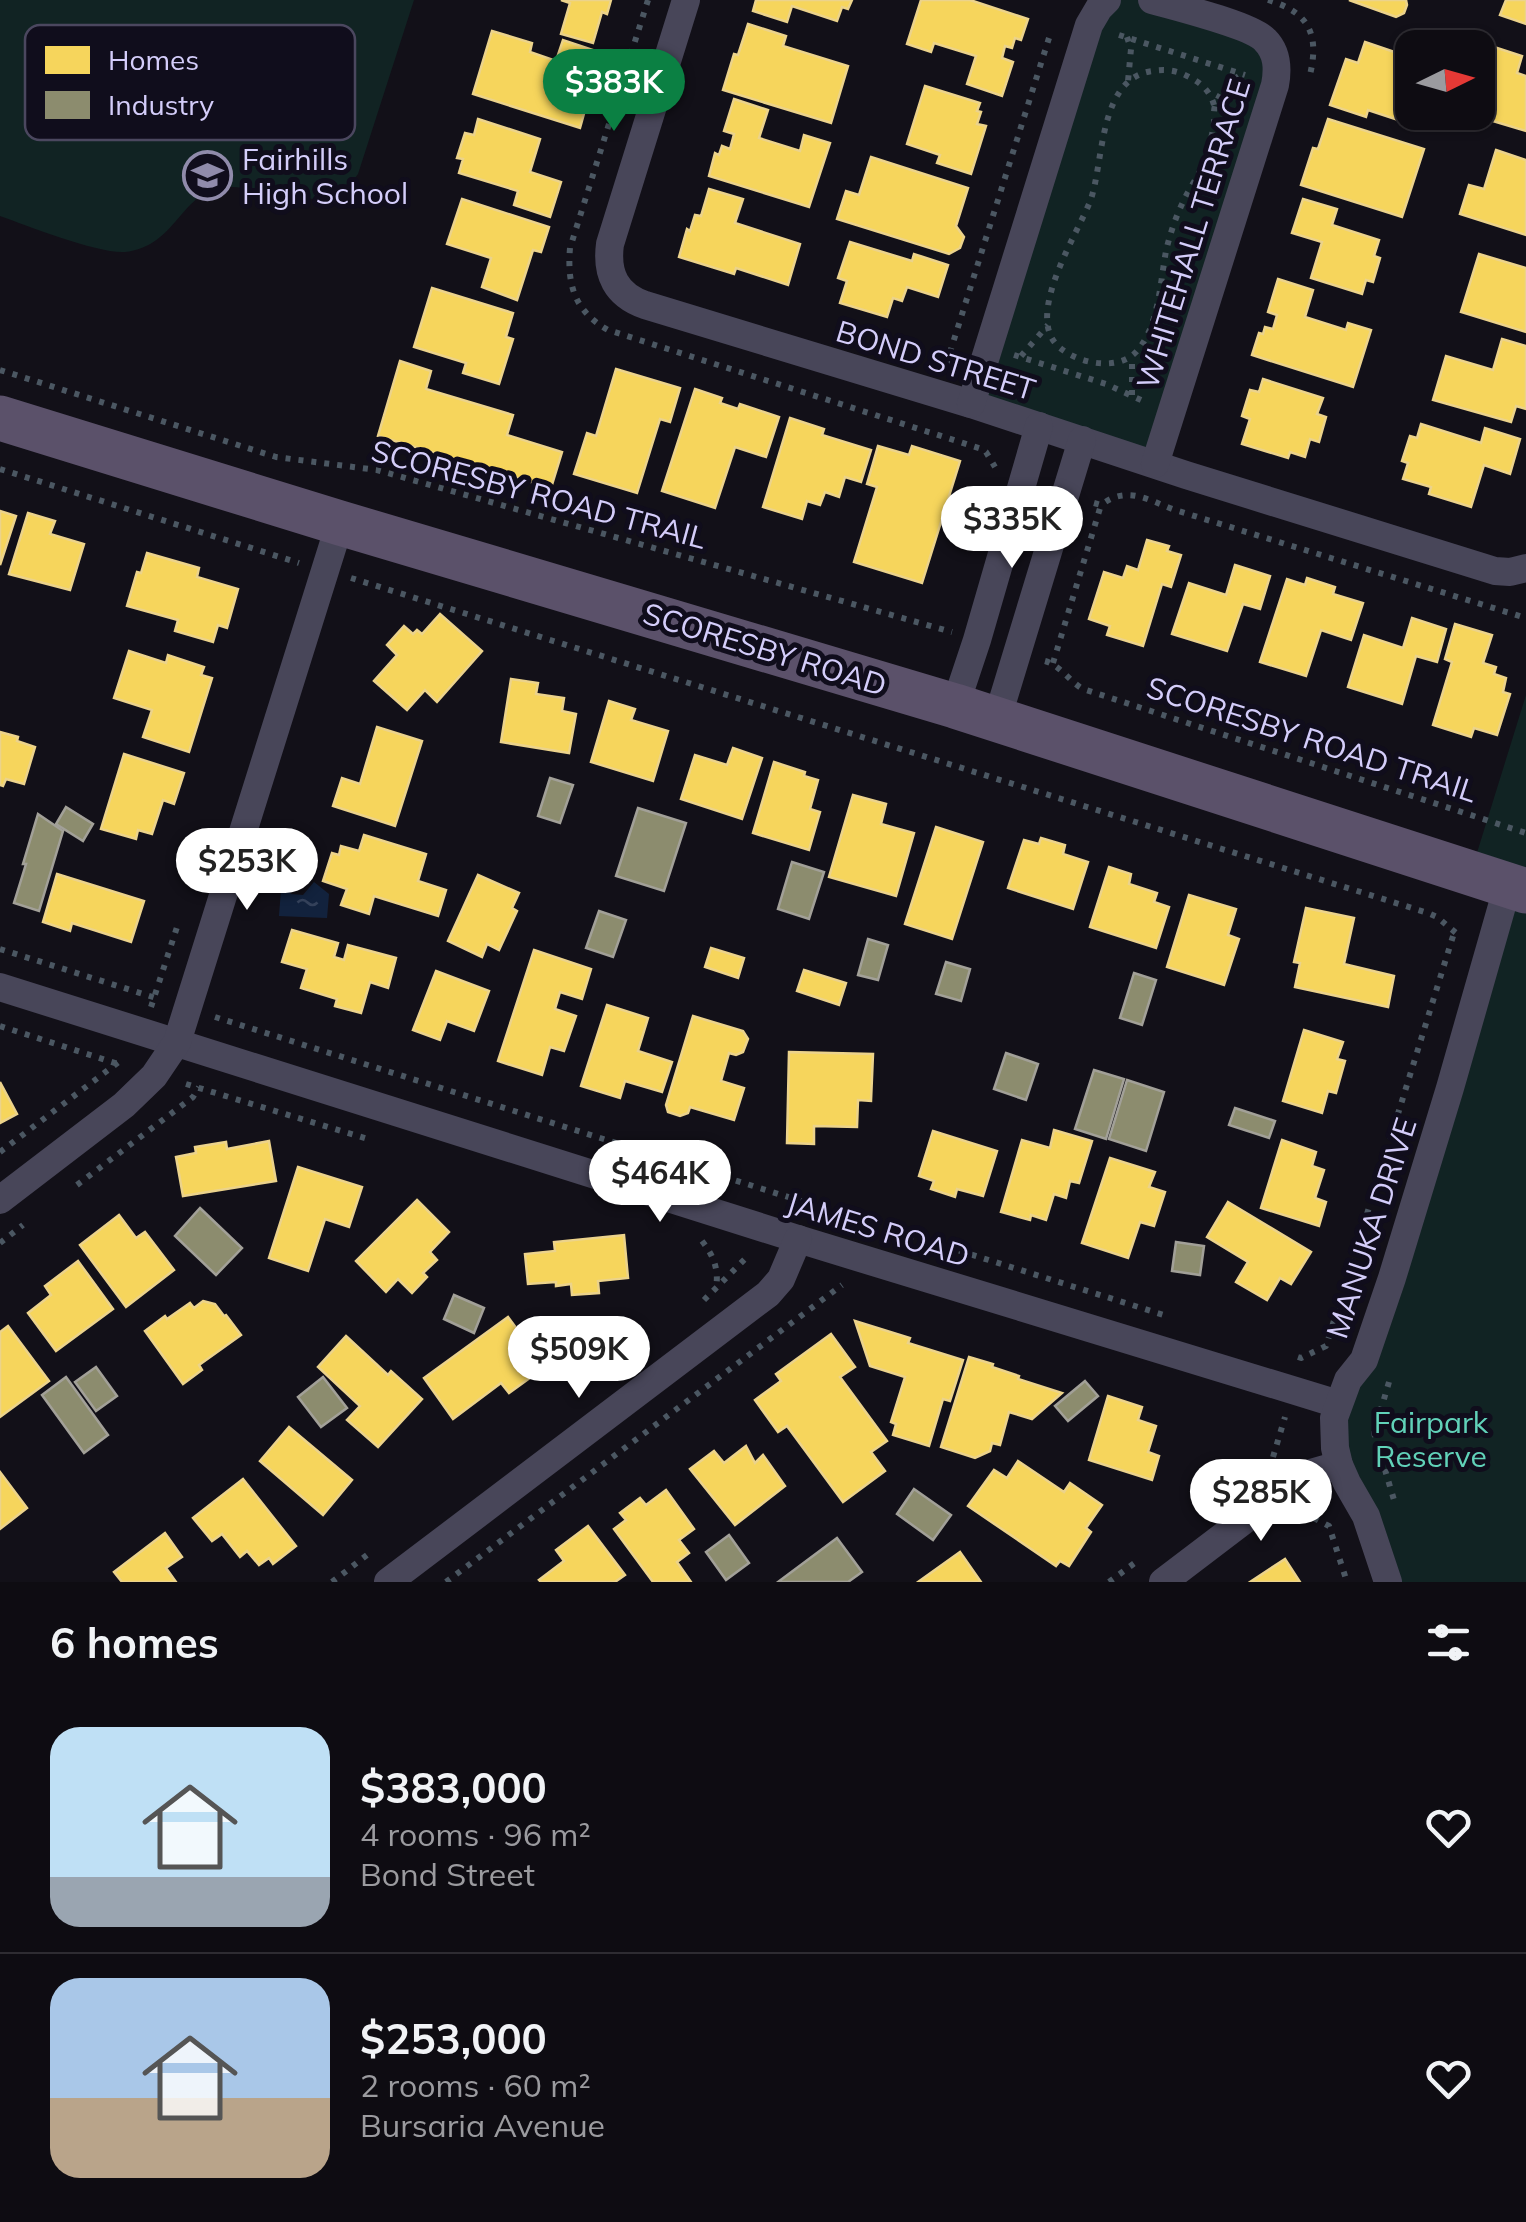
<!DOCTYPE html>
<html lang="en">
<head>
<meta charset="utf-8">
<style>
	:root { --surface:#0e0c12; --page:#1c1a20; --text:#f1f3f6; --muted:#9b9b9f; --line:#2e2c32; --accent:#0b8043 }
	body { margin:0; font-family:Mulish,sans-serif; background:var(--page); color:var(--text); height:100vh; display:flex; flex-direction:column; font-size:38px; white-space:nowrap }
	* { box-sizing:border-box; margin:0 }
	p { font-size:32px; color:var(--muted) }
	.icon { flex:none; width:55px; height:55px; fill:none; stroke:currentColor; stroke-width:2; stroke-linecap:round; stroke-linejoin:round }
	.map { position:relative; height:1582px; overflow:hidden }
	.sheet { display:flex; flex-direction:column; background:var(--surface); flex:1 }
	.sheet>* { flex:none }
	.needle { width:65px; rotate:85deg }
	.controls { position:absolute; left:1395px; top:30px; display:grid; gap:20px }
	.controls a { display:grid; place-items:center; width:100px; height:100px; border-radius:20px; background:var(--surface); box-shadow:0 2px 8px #0004,0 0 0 2px var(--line); font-size:50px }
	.price { position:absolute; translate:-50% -85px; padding:0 22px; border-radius:35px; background:#fff; color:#222; font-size:32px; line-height:65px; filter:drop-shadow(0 2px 5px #0008) }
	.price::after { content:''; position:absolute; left:50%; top:60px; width:30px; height:22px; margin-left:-15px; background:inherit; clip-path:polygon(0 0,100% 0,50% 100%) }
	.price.selected { background:var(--accent); color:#fff }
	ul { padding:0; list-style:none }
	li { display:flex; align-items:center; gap:30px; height:250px; padding:0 50px }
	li+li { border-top:2px solid var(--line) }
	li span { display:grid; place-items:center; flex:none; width:280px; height:200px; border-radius:30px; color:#555 }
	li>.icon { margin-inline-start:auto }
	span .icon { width:120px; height:120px; fill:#fffc; stroke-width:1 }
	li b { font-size:42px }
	h2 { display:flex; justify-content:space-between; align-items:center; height:120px; padding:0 50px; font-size:42px }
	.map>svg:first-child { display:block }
</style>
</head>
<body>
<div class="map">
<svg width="1526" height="1582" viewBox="0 0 1526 1582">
	<defs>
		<pattern id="water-ripples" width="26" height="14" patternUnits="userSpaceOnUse" patternTransform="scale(2.5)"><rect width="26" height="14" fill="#12223d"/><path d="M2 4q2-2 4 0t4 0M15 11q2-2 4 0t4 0" fill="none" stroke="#34415a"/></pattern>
	</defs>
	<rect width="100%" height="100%" fill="#121018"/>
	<!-- green -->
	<g fill="#112323">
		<path d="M 0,0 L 414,0 L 358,174 C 354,179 350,189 345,192 C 322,210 260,188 232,187 C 227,186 221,186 217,187 C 179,200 173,247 125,252 C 99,254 28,226 0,216 Z"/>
		<polygon points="1107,0 1152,0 1274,53 1155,464 971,404"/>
		<polygon points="1526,695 1526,1582 1388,1582 1335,1448 1508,886 1471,872"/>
	</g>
	<!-- water -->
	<polygon fill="url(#water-ripples)" points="314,882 329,894 327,918 279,916 281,890 289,890 291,894 303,895"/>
	<!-- homes -->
	<g fill="#f6d55c" stroke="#ecd38b" stroke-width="2.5">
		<polygon points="561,0 611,0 607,14 602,12 593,43 561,34 570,3"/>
		<polygon points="756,0 852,0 848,9 842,7 837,21 792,6 787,22 753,11"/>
		<polygon points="921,0 970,0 1028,19 1021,40 1015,38 1012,48 1005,46 1002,58 1013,62 1002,96 967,84 976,56 934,43 931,52 907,44"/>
		<polygon points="1349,0 1406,0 1407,5 1404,13 1396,17"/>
		<polygon points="1506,0 1526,0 1526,24 1500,15"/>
		<polygon points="748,24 786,36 783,46 848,66 831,123 723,90 734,54 738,55"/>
		<polygon points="492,31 532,43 530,52 556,61 563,40 596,51 584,90 590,92 580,128 473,94"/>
		<polygon points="1365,42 1412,58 1412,106 1408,104 1401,121 1368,110 1366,117 1330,105 1346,59 1358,63"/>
		<polygon points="1494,47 1522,56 1517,73 1526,76 1526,131 1473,115 1478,112 1478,100"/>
		<polygon points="925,86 980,103 977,111 981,112 977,124 986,126 971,174 937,163 940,155 907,144"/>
		<polygon points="734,99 768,110 759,138 800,151 804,135 830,143 809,207 709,176 715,153 719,155 722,146 730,149 734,134 724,131"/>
		<polygon points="478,119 540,139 530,172 561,182 550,217 514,205 518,191 459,173 463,159 457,158 465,133 474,135"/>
		<polygon points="1328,119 1424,149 1402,217 1301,185 1313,148 1318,149"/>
		<polygon points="1496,150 1526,160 1526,235 1460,214 1469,185 1484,189"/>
		<polygon points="871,157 968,188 956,226 964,237 960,248 949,254 837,219 846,191 859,195"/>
		<polygon points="709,189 743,199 735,223 800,244 788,285 736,268 734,274 679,257 687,229 690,231 695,215 701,216"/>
		<polygon points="462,199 549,227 541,252 533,250 517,300 482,287 491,258 447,244"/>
		<polygon points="1303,199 1337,209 1332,225 1379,240 1374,256 1380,258 1373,282 1366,280 1362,294 1311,278 1322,242 1292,233"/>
		<polygon points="850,242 912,261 914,254 948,265 938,297 907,287 902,301 893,298 887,317 840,303 847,281 838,278"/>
		<polygon points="1479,254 1526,268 1526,332 1461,312"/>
		<polygon points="1278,279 1313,290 1305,317 1346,330 1348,323 1371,330 1353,387 1252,355 1259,333 1263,334 1265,327 1273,329 1277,315 1268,312"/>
		<polygon points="432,288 513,313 506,337 513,339 499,384 463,373 466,363 414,347"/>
		<polygon points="1502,339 1526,346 1526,409 1516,406 1511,422 1433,400 1446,356 1493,370"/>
		<polygon points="400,361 431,371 426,389 513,415 507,435 562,452 551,488 378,436"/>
		<polygon points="616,369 680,388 670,422 660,419 637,493 574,474 587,433 596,436"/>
		<polygon points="1263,379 1323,398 1317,414 1326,417 1319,442 1310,439 1305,457 1290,452 1288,458 1242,444 1250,419 1242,416 1250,390 1259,392"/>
		<polygon points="695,389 722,398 720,403 738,409 740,404 779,417 766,457 735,447 715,508 662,491"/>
		<polygon points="790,418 824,429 822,435 871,450 861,482 845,477 839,497 825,492 820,505 807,501 802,519 763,507"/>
		<polygon points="1421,424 1481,443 1485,428 1520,439 1510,474 1484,465 1471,507 1429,494 1431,487 1403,479 1408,463 1402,461 1410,436 1417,438"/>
		<polygon points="878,446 909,455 912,446 960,461 922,583 854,562 877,487 867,484"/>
		<polygon points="0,511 16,516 0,565"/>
		<polygon points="28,513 55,521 50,534 84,544 70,590 9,574"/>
		<polygon points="1147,540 1169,546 1167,551 1181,555 1171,587 1162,584 1143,646 1107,635 1110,626 1089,619 1104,572 1123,578 1127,566 1138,570"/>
		<polygon points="147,553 199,568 197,577 238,589 227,628 218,625 213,642 175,631 178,620 127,606 137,572 141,573"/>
		<polygon points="1235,565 1270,576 1260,609 1243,604 1227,651 1172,634 1189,583 1226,595"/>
		<polygon points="1307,578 1335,587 1333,594 1363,603 1351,640 1321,630 1306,676 1260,662 1287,579 1305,585"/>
		<polygon points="440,614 482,651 437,702 425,690 407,710 374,681 397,655 387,645 404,626 413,634 417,630 422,634"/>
		<polygon points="1412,618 1446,629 1437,662 1416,656 1402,704 1348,687 1364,635 1403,648"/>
		<polygon points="1455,624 1492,635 1483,663 1496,667 1494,674 1506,678 1503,692 1510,694 1497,735 1474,728 1471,737 1433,725 1452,662 1445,659"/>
		<polygon points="129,651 166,663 168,655 204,667 201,675 212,678 189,752 143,737 152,710 114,698"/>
		<polygon points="511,679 538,683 536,694 564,698 562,711 576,714 569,753 501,742"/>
		<polygon points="609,701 635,709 631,720 668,731 653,781 591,762"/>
		<polygon points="377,727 422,741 395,826 333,806 342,778 360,784"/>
		<polygon points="0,732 18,737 17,741 35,747 24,784 6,779 3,786 0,785"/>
		<polygon points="733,748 762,758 742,819 681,799 695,755 727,765"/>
		<polygon points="124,754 184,773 174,804 163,800 152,834 138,830 136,839 101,829"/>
		<polygon points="774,762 805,772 804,776 818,780 810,809 820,812 809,850 753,833"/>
		<polygon points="853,795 886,804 881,824 914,833 896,896 829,877"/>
		<polygon points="936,827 983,842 952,939 905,924"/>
		<polygon points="364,835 426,854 418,881 446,890 438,916 374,896 369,914 341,905 347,889 323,881 332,853 339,855 341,846 359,851"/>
		<polygon points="1041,838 1065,845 1063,854 1088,862 1073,909 1008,888 1024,840 1039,844"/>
		<polygon points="1109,867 1131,874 1129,884 1157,893 1154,902 1169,907 1156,948 1090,927"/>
		<polygon points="57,874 144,901 131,942 72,923 70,931 43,922"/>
		<polygon points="478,875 519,893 512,908 517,911 499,950 487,944 482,957 448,941"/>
		<polygon points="1189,895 1236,909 1228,935 1239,939 1224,985 1167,967"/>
		<polygon points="1306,908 1354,918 1344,964 1394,976 1388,1007 1295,987 1300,963 1294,962"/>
		<polygon points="292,930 338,943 334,957 344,960 348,945 396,958 388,988 370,982 361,1013 335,1006 337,999 301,988 307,969 282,962"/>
		<polygon points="711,948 744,958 738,978 705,967"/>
		<polygon points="534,950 591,969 582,999 560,992 555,1009 576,1016 564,1051 550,1047 542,1075 498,1061"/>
		<polygon points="804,970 846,983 839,1005 797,991"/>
		<polygon points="436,971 489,991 474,1031 447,1021 440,1040 413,1030"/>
		<polygon points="607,1005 648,1018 638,1051 672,1062 662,1092 625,1081 620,1098 581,1086"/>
		<polygon points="693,1016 743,1031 748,1039 743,1052 736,1055 729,1053 721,1081 744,1088 734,1120 690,1107 688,1113 680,1116 668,1112 666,1105"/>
		<polygon points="1304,1030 1343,1042 1337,1059 1345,1061 1336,1093 1328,1091 1322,1113 1283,1101"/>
		<polygon points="789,1052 873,1054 871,1101 858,1100 857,1127 814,1126 814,1144 787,1143"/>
		<polygon points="0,1082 17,1114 0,1123"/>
		<polygon points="1054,1130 1092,1141 1079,1183 1070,1181 1066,1198 1054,1194 1046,1220 1031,1215 1030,1220 1001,1212 1022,1140 1050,1148"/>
		<polygon points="933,1131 997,1151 983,1196 957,1189 955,1197 931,1189 934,1181 919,1176"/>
		<polygon points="1282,1140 1316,1152 1312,1166 1324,1170 1315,1198 1326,1202 1319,1226 1261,1208"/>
		<polygon points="269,1141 276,1181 183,1196 176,1157 196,1153 195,1147 226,1142 227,1149"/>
		<polygon points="1110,1158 1155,1172 1149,1187 1165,1192 1154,1226 1140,1222 1128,1258 1082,1243"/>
		<polygon points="298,1167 362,1187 349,1227 325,1219 308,1271 269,1258"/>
		<polygon points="417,1200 449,1232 430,1252 437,1260 423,1273 427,1277 412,1293 398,1279 386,1292 356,1261"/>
		<polygon points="1228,1202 1311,1252 1291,1284 1280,1278 1267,1300 1236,1282 1248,1262 1207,1237"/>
		<polygon points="119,1215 136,1238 145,1232 174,1270 126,1307 80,1245"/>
		<polygon points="624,1235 628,1278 598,1281 599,1293 572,1295 571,1284 556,1286 556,1282 528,1284 525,1254 555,1251 554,1242"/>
		<polygon points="78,1261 113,1309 56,1351 28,1313 51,1295 45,1286"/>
		<polygon points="203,1301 215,1304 224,1316 226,1315 241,1335 199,1365 202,1370 183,1384 145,1331 165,1316 167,1319 190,1303 194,1308"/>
		<polygon points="508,1317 545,1367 509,1393 501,1383 453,1419 424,1378"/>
		<polygon points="855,1321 910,1338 908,1343 963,1360 950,1401 943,1399 929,1446 893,1435 896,1424 891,1422 905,1377 870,1366"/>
		<polygon points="8,1326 49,1381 0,1417 0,1332"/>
		<polygon points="831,1334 855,1367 840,1377 887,1441 871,1452 885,1471 843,1502 787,1426 778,1432 755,1400 781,1381 776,1374"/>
		<polygon points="346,1336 388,1375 391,1371 422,1399 378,1447 347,1420 360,1406 318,1367"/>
		<polygon points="969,1357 993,1364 992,1367 1019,1376 1018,1379 1062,1393 1032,1419 1009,1412 1000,1445 992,1443 990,1451 975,1458 941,1447"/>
		<polygon points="1108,1396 1142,1407 1138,1420 1156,1426 1148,1452 1159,1456 1152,1480 1089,1460"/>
		<polygon points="289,1427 352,1480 323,1515 260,1461"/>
		<polygon points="746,1446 755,1463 763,1455 785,1486 735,1525 690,1469 714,1451 724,1463"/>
		<polygon points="1018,1461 1064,1492 1070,1483 1102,1505 1086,1528 1091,1532 1069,1566 1060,1561 1056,1566 968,1506 994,1470 1007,1478"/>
		<polygon points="0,1472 27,1508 0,1529"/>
		<polygon points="243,1479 296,1546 273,1564 269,1558 259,1565 247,1551 240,1557 222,1534 212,1541 193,1518"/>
		<polygon points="666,1490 694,1529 679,1540 689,1553 677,1562 691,1582 653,1582 614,1529 626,1520 620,1513 640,1498 646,1505"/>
		<polygon points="588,1526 625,1575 615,1582 541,1582 539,1580 564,1561 556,1550"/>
		<polygon points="165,1533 182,1557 166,1568 176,1582 122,1582 114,1572"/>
		<polygon points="960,1552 981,1582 918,1582"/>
		<polygon points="1285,1559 1300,1582 1250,1582"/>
	</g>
	<!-- industry -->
	<g fill="#8c8c6e" stroke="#a2a098" stroke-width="2.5">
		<polygon points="550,778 573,785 560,823 538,816"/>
		<polygon points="66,807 93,824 83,841 56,824"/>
		<polygon points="638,808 686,823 664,891 616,876"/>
		<polygon points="38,814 63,831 39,911 14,903 26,864 23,864"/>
		<polygon points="792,862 824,872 809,919 778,909"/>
		<polygon points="599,911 626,920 613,957 586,948"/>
		<polygon points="868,939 888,945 878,980 858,975"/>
		<polygon points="946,962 970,969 961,1001 936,994"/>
		<polygon points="1134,973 1156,980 1142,1025 1120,1018"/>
		<polygon points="1006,1053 1038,1064 1026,1100 994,1089"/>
		<polygon points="1094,1070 1124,1079 1106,1139 1075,1129"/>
		<polygon points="1127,1080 1164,1092 1146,1151 1109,1139"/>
		<polygon points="1235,1108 1275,1121 1269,1138 1229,1125"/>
		<polygon points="200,1208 242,1248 216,1275 175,1236"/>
		<polygon points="1176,1242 1204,1246 1200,1275 1172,1271"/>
		<polygon points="454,1295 484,1308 474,1333 444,1319"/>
		<polygon points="96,1367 117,1396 96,1411 75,1382"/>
		<polygon points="66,1377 108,1435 84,1453 42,1395"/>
		<polygon points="323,1377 347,1408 321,1427 298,1397"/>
		<polygon points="1085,1381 1098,1396 1068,1421 1055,1406"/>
		<polygon points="914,1489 951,1515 933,1540 897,1514"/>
		<polygon points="729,1535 749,1563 726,1580 706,1552"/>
		<polygon points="837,1538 862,1572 848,1582 778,1582"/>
	</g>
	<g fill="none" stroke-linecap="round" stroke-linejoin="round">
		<!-- path -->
		<g stroke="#4b5762" stroke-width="6" stroke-dasharray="5 8" stroke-linecap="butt">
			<path d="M 648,0 L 570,248 C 567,284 574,311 608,330 L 982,449 L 986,452 L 995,467"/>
			<path d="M 1268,0 C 1311,13 1320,36 1309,79"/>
			<polyline points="1119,35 1245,75"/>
			<polyline points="1127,37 1131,49 1128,81"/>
			<path d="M 1214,105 C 1209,88 1198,81 1183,74 C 1174,70 1163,69 1153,71 C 1099,77 1104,160 1091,199 C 1079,232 1023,316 1059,347 C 1077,363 1117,372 1136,352 C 1159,327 1160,283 1166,251 C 1170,234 1176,216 1184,200 C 1190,187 1200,174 1205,160 C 1209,148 1212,136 1214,123 C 1214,115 1213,108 1217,101 C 1222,89 1231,81 1242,74"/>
			<polyline points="1014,355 1106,384 1143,401"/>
			<polyline points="1021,356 1048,325"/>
			<polyline points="946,365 1049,38"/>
			<polyline points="0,370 276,457 377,470 952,632"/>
			<polyline points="1132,395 1132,357"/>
			<polyline points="0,469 299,563"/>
			<path d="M 1094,503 L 1101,505 C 1127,485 1148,500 1175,510 L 1526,618"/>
			<polyline points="351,578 1428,913 1437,917 1456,933"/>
			<path d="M 1045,661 C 1060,665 1070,682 1083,689 L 1526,833"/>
			<polyline points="1053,663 1101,505"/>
			<polyline points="0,949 156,998"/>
			<polyline points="151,1007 178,924"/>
			<polyline points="215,1017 1167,1316"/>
			<polyline points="0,1026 118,1064"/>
			<polyline points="186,1084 371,1140"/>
			<polyline points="0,1152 120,1061"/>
			<polyline points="77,1185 193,1097 199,1087"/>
			<path d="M 702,1241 C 714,1256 719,1270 716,1288"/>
			<polyline points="0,1243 23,1225"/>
			<polyline points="704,1300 748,1256"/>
			<polyline points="1298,1357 1301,1358 1326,1346 1327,1343 1454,933"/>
			<polyline points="1389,1382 1374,1433 1394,1500"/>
			<polyline points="1273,1457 1285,1417"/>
			<polyline points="1304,1510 1308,1515 1329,1526 1347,1582"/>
			<polyline points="332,1582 367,1555"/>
			<polyline points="446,1582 842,1285"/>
			<polyline points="1109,1582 1140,1559"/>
		</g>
		<!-- street -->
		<g stroke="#484659" stroke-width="28">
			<path d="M 686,0 L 610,244 C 606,274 616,295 645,305 L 971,404 L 1186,475 L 1495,571 L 1510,572 L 1526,568"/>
			<path d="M 1152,0 C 1176,7 1251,25 1265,40 C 1278,53 1278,69 1275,85 L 1155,464"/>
			<polyline points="971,404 1089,25 1099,8 1107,0"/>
			<polyline points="955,706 977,640 1039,426"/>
			<polyline points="997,719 1082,440"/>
			<polyline points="0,987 798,1239 1338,1404"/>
			<polyline points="0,1200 124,1105 154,1076 177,1042 340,523"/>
			<polyline points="388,1582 768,1294 781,1279 798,1239"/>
			<polyline points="1163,1582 1297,1480 1311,1473 1339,1465"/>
			<polyline points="1388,1582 1366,1516 1347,1483 1339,1465 1335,1448 1334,1418 1348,1380 1364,1360 1392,1278 1450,1088 1508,885"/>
		</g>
		<!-- primary -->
		<polyline stroke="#5b516a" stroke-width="45" points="0,418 340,523 955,706 1526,891"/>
	</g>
	<!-- icons -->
	<defs>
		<symbol id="school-ring" viewBox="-11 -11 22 22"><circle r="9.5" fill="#100d1c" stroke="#908bab" stroke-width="1.5"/><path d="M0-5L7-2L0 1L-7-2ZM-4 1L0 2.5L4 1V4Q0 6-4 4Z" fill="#908bab"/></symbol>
	</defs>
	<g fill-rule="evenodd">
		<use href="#school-ring" x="180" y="148" width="55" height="55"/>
	</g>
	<g text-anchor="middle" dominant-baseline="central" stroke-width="10" stroke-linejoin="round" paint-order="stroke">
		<!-- poi labels -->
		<g font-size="30" fill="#d4cdfa" stroke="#100d1c" text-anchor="start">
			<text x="242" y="159">Fairhills<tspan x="242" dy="34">High School</tspan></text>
		</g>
		<!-- street labels -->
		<g font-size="30" fill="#d4cdfa" stroke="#100d1c">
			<text transform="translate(1193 234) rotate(-73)">WHITEHALL TERRACE</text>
			<text transform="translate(936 360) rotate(17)">BOND STREET</text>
			<text transform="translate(539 494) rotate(15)">SCORESBY ROAD TRAIL</text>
			<text transform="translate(765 649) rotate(17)">SCORESBY ROAD</text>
			<text transform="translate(1312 739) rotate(18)">SCORESBY ROAD TRAIL</text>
			<text transform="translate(1371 1228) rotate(-72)">MANUKA DRIVE</text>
			<text transform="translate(878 1229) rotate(17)">JAMES ROAD</text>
		</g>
		<!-- park labels -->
		<g font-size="30" fill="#61d2b9" stroke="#100d1c">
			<text x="1431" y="1422">Fairpark<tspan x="1431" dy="34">Reserve</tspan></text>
		</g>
	</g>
	<!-- legend -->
	<rect x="25" y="25" width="330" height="115" rx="15" fill="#100d1c" stroke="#4b475f" stroke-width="2.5"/>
	<rect x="45" y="46" width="45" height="28" fill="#f6d55c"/>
	<rect x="45" y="91" width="45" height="28" fill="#8c8c6e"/>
	<g font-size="28" fill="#d4cdfa">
		<text x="108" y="70">Homes</text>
		<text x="108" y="115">Industry</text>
	</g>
</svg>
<div class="controls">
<a><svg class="needle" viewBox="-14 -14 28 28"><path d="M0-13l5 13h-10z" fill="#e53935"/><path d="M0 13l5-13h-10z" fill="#9b9b9f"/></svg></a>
</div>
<b class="price selected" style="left:614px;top:134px">$383K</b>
<b class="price" style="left:1012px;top:571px">$335K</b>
<b class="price" style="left:247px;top:913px">$253K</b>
<b class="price" style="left:660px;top:1225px">$464K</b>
<b class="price" style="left:579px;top:1401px">$509K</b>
<b class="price" style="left:1261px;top:1544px">$285K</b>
</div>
<section class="sheet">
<h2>6 homes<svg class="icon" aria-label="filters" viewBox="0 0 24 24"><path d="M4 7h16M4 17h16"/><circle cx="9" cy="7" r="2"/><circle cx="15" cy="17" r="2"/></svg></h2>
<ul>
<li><span style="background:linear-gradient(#bfe0f5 75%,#9aa5b1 0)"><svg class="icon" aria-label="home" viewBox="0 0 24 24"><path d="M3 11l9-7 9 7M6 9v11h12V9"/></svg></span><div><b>$383,000</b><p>4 rooms · 96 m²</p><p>Bond Street</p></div><svg class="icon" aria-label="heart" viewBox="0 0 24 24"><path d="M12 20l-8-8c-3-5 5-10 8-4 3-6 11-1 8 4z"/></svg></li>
<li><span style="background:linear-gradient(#a9c7e8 60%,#b9a48a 0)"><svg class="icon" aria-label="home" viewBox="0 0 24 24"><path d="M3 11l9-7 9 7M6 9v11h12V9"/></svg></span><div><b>$253,000</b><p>2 rooms · 60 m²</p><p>Bursaria Avenue</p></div><svg class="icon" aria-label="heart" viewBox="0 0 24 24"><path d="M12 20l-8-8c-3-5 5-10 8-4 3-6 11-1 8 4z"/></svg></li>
</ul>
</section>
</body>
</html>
